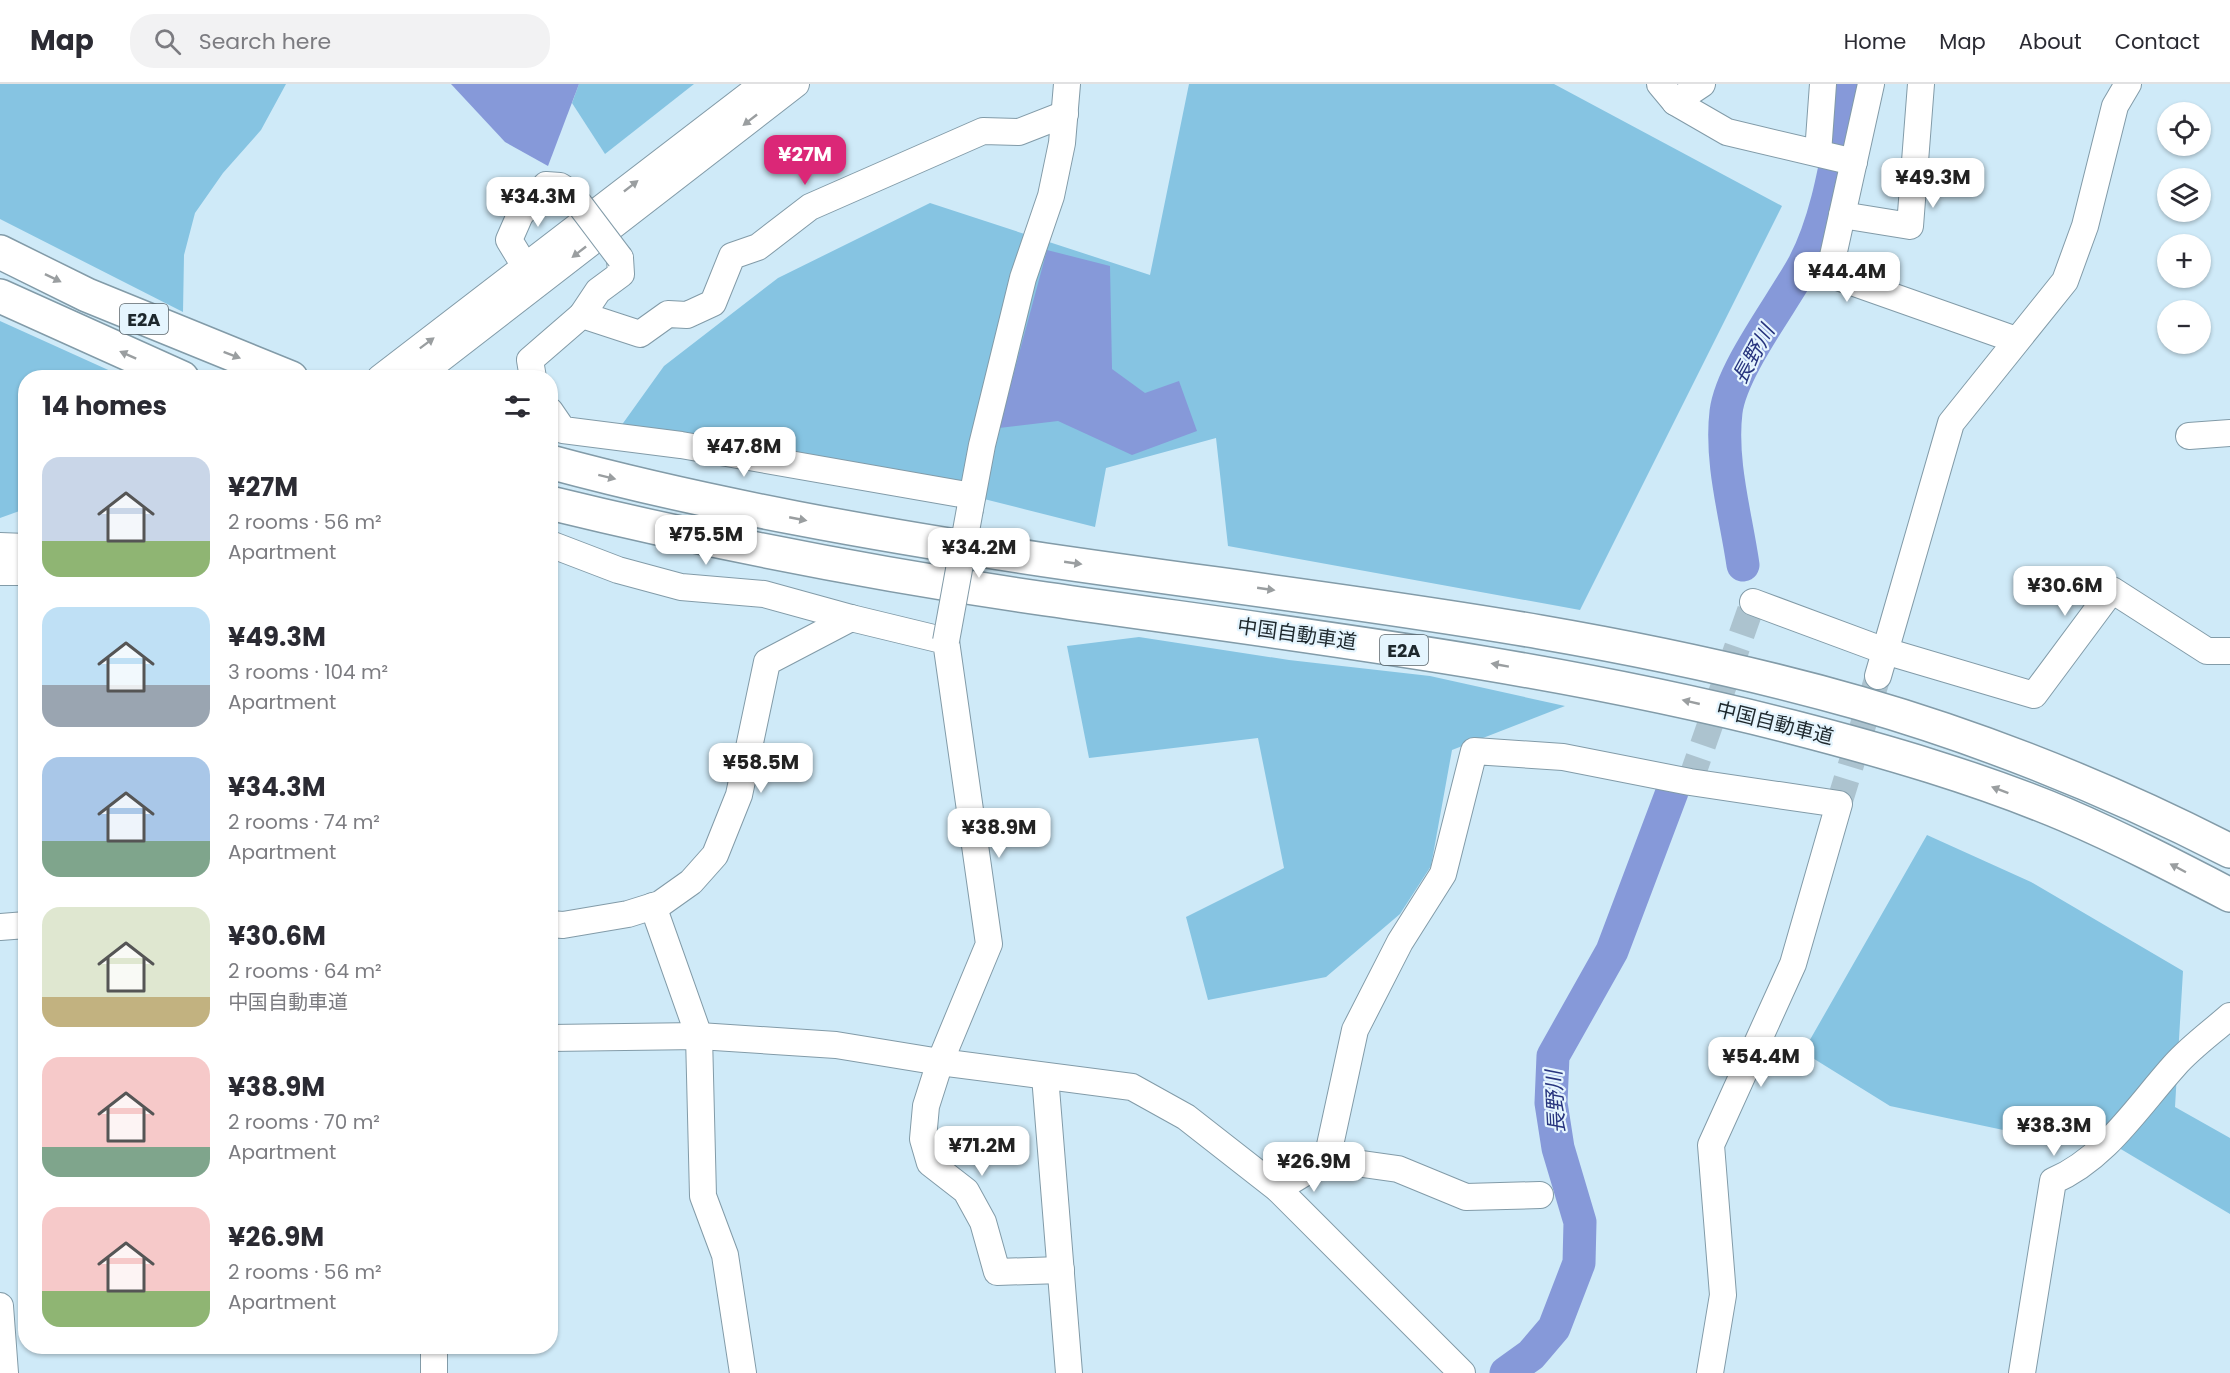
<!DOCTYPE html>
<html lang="en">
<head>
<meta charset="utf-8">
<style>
	:root { --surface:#fff; --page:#f2f2f3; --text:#2b2b33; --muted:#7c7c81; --line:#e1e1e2; --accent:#db2777 }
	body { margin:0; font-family:Poppins,"Noto Sans JP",sans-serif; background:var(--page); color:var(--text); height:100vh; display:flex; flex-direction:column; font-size:22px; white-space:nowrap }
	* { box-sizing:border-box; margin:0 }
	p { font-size:20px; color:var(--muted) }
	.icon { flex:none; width:33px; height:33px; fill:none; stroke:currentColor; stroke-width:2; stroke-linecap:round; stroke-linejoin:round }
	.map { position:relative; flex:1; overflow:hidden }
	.details { position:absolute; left:18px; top:286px; width:540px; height:984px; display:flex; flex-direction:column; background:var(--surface); border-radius:24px; box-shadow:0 2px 4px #0004 }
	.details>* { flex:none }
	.tools { position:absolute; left:2157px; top:18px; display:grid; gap:12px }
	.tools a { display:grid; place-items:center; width:54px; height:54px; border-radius:50%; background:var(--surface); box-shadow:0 2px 4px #0004; font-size:30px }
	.price { position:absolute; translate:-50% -51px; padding:0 14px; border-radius:12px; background:#fff; color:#222; font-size:20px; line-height:39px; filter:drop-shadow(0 2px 3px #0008) }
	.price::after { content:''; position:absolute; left:50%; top:36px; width:18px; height:14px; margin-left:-9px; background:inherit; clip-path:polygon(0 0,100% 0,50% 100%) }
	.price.on { background:var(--accent); color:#fff }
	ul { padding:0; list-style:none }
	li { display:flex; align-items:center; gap:18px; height:150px; padding:0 24px }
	li span { display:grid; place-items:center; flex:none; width:168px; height:120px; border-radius:18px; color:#555 }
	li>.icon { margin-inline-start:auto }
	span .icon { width:72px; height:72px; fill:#fffc; stroke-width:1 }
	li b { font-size:26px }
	h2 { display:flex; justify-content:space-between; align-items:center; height:72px; padding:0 24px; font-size:26px }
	header { display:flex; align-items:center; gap:36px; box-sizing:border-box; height:84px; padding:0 30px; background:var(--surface); border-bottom:2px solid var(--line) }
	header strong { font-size:28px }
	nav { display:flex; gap:33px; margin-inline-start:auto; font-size:21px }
	.search { width:420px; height:54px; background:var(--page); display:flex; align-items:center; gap:15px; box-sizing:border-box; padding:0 21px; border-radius:24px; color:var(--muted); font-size:22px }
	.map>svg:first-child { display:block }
</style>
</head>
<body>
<header>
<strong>Map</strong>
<div class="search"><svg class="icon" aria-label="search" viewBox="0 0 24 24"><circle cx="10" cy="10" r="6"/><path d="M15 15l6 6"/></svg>Search here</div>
<nav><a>Home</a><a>Map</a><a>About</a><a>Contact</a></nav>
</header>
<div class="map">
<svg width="2230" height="1289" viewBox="0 0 2230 1289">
	<rect width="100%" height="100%" fill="#cfeaf8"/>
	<!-- green -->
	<g fill="#86c4e2">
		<polygon points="0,0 286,0 261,46 223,89 195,129 184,171 183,228 0,135"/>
		<polygon points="579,0 694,0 605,70 572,19"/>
		<polygon points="1189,0 1554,0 1782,122 1580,526 1228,462 1216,354 1106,384 1095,443 972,412 616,349 664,282 778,194 930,119 1150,191"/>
		<polygon points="0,237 126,294 26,294 25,425 0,434"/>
		<polygon points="1139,553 1289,576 1430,592 1565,622 1452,666 1431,782 1400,830 1326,893 1208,916 1186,833 1284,784 1258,654 1089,674 1067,562"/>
		<polygon points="1927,751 2031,798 2183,887 2175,1023 2230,1054 2230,1130 2082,1042 2027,1051 1890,1022 1803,968"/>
	</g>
	<!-- water -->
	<g fill="#8699d9">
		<polygon points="451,0 579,0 548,82 505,58"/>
		<polygon points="1047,166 1110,182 1112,285 1145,309 1179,297 1197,347 1132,371 1058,337 999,344"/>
	</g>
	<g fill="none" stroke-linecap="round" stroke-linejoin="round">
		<!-- river -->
		<g stroke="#8699d9" stroke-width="33">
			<path d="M 1743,481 C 1736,432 1720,378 1726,328 C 1731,286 1783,219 1804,180 C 1832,126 1838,59 1851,0"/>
			<polyline points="1506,1289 1531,1271 1554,1244 1579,1179 1580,1138 1558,1064 1551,1019 1553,972 1612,867 1672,708"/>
		</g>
		<!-- minor-tunnel -->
		<g stroke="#acc3cf" stroke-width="26" stroke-dasharray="26 13" stroke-linecap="butt">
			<polyline points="1690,698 1753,518"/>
			<polyline points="1839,720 1878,592"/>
		</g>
		<defs>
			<g id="minor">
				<polyline points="1660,0 1675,18 1727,48 1854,78"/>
				<polyline points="1871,0 1829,190 2016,256"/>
				<polyline points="1675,18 1702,0"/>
				<polyline points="1818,69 1823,0"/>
				<polyline points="1842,131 1910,142 1921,0"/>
				<polyline points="526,184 509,156 520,131 546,101 560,102 571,109"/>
				<polyline points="582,231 640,250 668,230 687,231 713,219 732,172 758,163 810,123 983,47 1019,48 1065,30"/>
				<polyline points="380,294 763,0"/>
				<polyline points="416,294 796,0"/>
				<polyline points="533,294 530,276 582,231 598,207 621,190 620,174"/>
				<polyline points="550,327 563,346 681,361 972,412"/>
				<polyline points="2189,352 2230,349"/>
				<polyline points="970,425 982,361 1023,194 1051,112 1062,59 1067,0"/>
				<polyline points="550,460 618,486 681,503 764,510 851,534"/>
				<polyline points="0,462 26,463"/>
				<polyline points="0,488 26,488"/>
				<polyline points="1753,518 1885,567 2034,611 2112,506 2207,567 2230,567"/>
				<polyline points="1878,592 1951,339 2065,197 2085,142 2115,22 2128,0"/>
				<polyline points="653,822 699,952 703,1112 725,1171 743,1289"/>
				<polyline points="550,840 563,841 628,830 660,820 691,798 715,771 739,711 767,578 851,534 946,557 989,860 940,978 926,1022 923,1055 930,1079 966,1107 983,1138 997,1188 1061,1186"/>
				<polyline points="0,843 26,841"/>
				<polyline points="550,954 699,952 836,961 940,978 1132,1003 1186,1033 1278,1105 1462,1289"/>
				<polyline points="1045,992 1069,1289"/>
				<polyline points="1278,1105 1327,1075"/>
				<polyline points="1540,1111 1466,1113 1398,1085 1327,1075 1355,946 1400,858 1443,790 1474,667 1563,673 1690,698 1839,720 1793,880 1711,1061 1723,1211 1710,1289"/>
				<polyline points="0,1222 5,1289"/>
				<polyline points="434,1263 434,1289"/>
				<path d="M 2022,1289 L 2053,1097 C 2105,1075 2138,1022 2175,981 C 2191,963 2212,948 2230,932"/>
			</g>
			<g id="highway">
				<polyline points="0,168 87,211 291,294"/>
				<polyline points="0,212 182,294"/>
				<path d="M 550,378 C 713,422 879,451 1045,476 C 1318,516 1593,543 1859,619 C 1987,656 2111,706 2230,767"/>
				<path d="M 550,419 C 714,459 879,491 1046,515 C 1296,551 1547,580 1792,643 C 1885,667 1978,694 2066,731 C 2122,755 2176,783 2230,811"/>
			</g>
		</defs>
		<!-- minor casing -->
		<use href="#minor" stroke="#829ba8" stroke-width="28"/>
		<!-- highway casing -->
		<use href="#highway" stroke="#829ba8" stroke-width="36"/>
		<!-- minor -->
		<use href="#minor" stroke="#fff" stroke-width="26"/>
		<!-- highway -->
		<use href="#highway" stroke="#fff" stroke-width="33"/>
		<defs>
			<g id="minor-bridge">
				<polyline points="571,109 620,174"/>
				<polyline points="946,557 970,425"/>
			</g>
		</defs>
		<!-- minor-bridge casing -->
		<use href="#minor-bridge" stroke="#829ba8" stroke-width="28" stroke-linecap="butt"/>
		<!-- minor-bridge -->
		<use href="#minor-bridge" stroke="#fff" stroke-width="26"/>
	</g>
	<!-- one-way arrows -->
	<defs><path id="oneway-solid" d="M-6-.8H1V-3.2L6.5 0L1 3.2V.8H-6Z" transform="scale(1.5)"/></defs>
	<g fill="#9a9ea0">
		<use href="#oneway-solid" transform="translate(750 36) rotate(142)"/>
		<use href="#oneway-solid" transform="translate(631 102) rotate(-38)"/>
		<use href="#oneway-solid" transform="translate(579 168) rotate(142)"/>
		<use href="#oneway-solid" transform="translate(53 194) rotate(26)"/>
		<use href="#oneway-solid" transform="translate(427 259) rotate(-37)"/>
		<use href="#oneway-solid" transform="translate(128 271) rotate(-156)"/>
		<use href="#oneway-solid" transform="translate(232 271) rotate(21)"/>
		<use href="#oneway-solid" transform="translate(607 393) rotate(14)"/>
		<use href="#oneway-solid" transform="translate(798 435) rotate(11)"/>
		<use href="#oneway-solid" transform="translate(1073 479) rotate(8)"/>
		<use href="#oneway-solid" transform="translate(1266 505) rotate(8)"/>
		<use href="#oneway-solid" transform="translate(1500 581) rotate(-170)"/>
		<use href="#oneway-solid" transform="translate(1691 618) rotate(-167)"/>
		<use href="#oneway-solid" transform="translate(2000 706) rotate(-159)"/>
		<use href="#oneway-solid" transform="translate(2178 784) rotate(-152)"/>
	</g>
	<g text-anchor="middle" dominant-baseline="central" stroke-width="4.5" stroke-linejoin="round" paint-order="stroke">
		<!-- shield labels -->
		<g fill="#e5f5fe" stroke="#5a666c" stroke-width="1.5">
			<rect x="120" y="220" width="48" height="30" rx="4.5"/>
			<rect x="1380" y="551" width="48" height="30" rx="4.5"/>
		</g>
		<g font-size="18" font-weight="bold" fill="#1e282d">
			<text x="144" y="235">E2A</text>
			<text x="1404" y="566">E2A</text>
		</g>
		<!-- street labels -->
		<g font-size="20" fill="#1e282d" stroke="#e5f5fe">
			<text transform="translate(1297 550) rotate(8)">中国自動車道</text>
			<text transform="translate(1775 639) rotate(14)">中国自動車道</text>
		</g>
		<!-- water labels -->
		<g font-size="21" font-style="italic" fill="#27347e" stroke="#e5f5fe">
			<text transform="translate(1753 270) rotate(-61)">長野川</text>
			<text transform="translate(1555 1018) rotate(-93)">長野川</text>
		</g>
	</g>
</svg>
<div class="tools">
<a><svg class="icon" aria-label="locate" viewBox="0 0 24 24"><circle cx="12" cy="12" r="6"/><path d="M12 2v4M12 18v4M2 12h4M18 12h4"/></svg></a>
<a><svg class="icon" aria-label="layers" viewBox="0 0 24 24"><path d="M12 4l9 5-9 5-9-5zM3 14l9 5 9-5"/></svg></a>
<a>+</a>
<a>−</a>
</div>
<b class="price on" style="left:805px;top:102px">¥27M</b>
<b class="price" style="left:1933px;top:125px">¥49.3M</b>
<b class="price" style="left:538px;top:144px">¥34.3M</b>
<b class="price" style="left:1847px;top:219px">¥44.4M</b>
<b class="price" style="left:744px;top:394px">¥47.8M</b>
<b class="price" style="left:706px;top:482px">¥75.5M</b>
<b class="price" style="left:979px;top:495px">¥34.2M</b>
<b class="price" style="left:2065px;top:533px">¥30.6M</b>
<b class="price" style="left:761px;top:710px">¥58.5M</b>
<b class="price" style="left:999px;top:775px">¥38.9M</b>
<b class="price" style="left:1761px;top:1004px">¥54.4M</b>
<b class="price" style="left:2054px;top:1073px">¥38.3M</b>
<b class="price" style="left:982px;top:1093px">¥71.2M</b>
<b class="price" style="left:1314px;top:1109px">¥26.9M</b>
<section class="details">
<h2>14 homes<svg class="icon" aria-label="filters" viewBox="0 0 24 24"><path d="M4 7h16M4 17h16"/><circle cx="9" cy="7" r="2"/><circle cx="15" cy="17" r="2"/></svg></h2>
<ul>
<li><span style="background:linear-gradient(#c9d6e8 70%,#8fb573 0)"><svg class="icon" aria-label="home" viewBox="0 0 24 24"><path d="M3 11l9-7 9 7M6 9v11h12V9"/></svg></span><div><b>¥27M</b><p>2 rooms · 56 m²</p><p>Apartment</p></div></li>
<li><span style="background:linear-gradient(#bfe0f5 65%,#9aa5b1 0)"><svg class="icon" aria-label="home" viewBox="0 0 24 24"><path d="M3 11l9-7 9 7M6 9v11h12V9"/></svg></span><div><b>¥49.3M</b><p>3 rooms · 104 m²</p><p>Apartment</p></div></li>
<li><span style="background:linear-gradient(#a9c7e8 70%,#7fa58c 0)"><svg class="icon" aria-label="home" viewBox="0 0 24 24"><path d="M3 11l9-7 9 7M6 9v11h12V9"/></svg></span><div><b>¥34.3M</b><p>2 rooms · 74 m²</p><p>Apartment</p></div></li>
<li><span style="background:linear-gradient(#dfe7d0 75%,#c2b280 0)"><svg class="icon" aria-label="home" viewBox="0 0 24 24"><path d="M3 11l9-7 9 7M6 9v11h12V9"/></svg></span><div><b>¥30.6M</b><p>2 rooms · 64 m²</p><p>中国自動車道</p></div></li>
<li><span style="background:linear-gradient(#f6c9c9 75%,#7fa58c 0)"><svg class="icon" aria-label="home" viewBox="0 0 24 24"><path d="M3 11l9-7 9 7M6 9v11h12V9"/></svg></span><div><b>¥38.9M</b><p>2 rooms · 70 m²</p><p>Apartment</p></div></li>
<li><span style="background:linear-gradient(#f6c9c9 70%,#8fb573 0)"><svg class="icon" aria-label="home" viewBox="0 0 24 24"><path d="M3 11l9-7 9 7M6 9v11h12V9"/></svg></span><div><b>¥26.9M</b><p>2 rooms · 56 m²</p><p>Apartment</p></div></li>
</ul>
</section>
</div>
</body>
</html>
